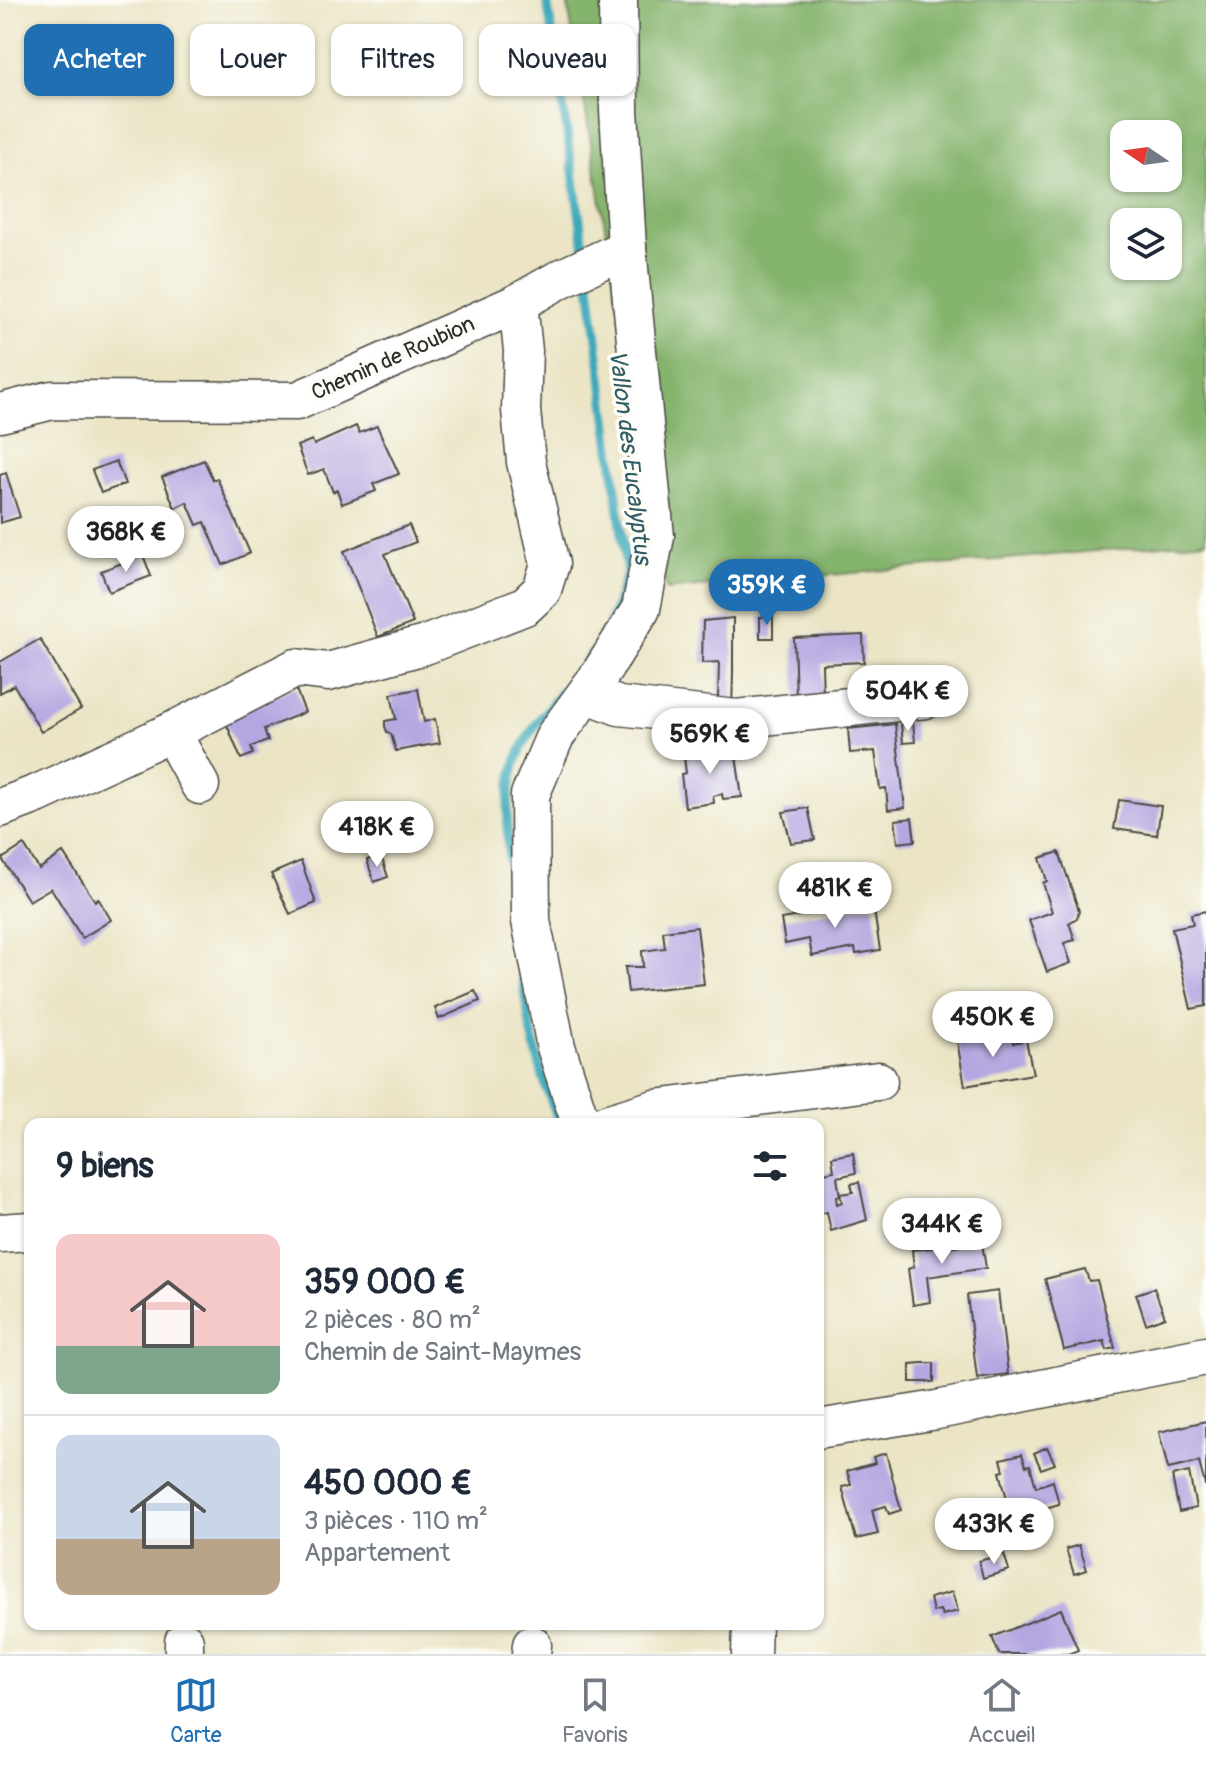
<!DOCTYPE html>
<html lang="fr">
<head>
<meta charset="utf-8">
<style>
	:root { --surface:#fff; --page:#f2f2f3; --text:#1f2937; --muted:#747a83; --line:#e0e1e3; --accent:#1f6fb2 }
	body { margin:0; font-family:Pangolin,sans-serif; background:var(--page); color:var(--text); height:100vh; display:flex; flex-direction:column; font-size:30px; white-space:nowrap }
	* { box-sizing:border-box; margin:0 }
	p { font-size:26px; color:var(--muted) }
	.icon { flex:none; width:44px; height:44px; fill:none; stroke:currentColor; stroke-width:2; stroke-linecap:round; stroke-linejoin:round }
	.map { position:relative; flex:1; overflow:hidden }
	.drawer { position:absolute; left:24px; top:1118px; width:800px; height:512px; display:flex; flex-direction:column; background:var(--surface); border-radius:16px; box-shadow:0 2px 6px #0004 }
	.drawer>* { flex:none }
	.hud { position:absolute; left:24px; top:24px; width:800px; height:72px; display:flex; gap:16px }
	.needle { width:52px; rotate:283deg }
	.buttons { position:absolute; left:1110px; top:120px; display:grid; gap:16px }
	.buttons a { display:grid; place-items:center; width:72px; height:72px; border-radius:16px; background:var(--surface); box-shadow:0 2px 6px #0004; font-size:40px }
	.price { position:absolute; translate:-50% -68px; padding:0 18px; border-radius:28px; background:#fff; color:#222; font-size:26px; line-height:52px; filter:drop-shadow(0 2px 4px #0008) }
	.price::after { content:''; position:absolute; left:50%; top:48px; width:24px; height:18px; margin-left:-12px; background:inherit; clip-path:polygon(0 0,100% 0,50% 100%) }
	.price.selected { background:var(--accent); color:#fff }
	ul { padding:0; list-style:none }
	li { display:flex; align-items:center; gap:24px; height:200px; padding:0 32px }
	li+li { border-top:2px solid var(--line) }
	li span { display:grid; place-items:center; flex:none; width:224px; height:160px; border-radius:16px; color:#555 }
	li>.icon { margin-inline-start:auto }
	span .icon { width:96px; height:96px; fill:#fffc; stroke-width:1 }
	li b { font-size:34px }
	h2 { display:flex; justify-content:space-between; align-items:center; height:96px; padding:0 32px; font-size:34px }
	.tag { padding:0 28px; border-radius:16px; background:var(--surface); box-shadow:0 2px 6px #0004; font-size:28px; line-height:72px }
	.tag.selected { background:var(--accent); color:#fff }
	.tabs { display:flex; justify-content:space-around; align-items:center; height:112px; border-top:2px solid var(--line); background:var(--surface); font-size:22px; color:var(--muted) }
	.tabs a { display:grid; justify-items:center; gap:4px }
	.tabs .selected { color:var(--accent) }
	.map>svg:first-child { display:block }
</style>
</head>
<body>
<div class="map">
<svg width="1206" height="1654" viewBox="0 0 1206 1654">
	<rect width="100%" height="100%" fill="#fdfcf7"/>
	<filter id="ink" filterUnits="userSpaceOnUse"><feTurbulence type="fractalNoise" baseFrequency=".0125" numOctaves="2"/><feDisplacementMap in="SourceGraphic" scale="16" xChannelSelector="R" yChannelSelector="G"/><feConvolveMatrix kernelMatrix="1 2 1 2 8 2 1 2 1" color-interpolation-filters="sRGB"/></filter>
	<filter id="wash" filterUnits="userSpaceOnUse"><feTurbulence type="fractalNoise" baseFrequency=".006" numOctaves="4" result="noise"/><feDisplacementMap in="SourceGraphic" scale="32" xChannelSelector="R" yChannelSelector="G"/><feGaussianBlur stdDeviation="1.8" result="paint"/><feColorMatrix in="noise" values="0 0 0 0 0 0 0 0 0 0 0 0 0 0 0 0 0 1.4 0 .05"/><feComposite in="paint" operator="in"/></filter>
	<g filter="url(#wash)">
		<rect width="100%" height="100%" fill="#ebe5c6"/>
		<!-- forest -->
		<path fill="#85b46d" stroke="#58704c" stroke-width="2" fill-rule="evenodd" d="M 567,0 L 1206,0 L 1206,541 L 666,590 ZM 1124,134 L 1168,134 L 1168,178 L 1124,178 ZM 1124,222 L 1168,222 L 1168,266 L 1124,266 Z"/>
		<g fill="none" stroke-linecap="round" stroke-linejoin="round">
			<!-- stream -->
			<g stroke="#3ba9ba" stroke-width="9">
				<polyline points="547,0 586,259"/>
				<polyline points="589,277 627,574 608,629"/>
				<path d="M 513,899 C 508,854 502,805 516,762 C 530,722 567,689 591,654"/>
				<path d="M 520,957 C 526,1015 537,1070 560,1124"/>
			</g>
		</g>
		<g id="blocks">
			<!-- building -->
			<g fill="#b4a6e1">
				<polygon points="356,426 359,433 377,426 399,474 373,484 376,491 342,504 337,490 333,492 324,469 308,475 297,446 312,440 314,445"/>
				<polygon points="204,460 213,480 217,478 250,553 223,565 205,522 197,525 187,502 175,508 162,477"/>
				<polygon points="116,461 125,484 101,493 92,470"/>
				<polygon points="6,473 20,517 0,523 0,475"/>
				<polygon points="409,525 416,542 385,554 413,623 378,637 344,551"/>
				<polygon points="143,555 151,576 109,592 101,571"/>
				<polygon points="773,616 773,638 760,638 760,617"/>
				<polygon points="733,618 733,672 732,712 718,699 719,662 702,663 703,621"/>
				<polygon points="863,635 864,662 822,664 823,699 796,700 794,638"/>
				<polygon points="40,639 81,709 41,732 14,685 0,693 0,662"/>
				<polygon points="295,687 305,712 264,729 268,741 251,747 253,754 241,759 224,718"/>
				<polygon points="418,689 424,722 435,719 440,743 396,751 391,734 387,732 385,726 385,721 396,719 391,694"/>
				<polygon points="913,722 915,742 903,743 901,724"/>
				<polygon points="895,724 905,808 888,810 886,788 880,789 875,751 850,753 848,729"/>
				<polygon points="706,744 707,753 735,749 742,797 723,799 722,794 713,796 714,803 685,807 681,774 686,773 684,757 693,755 692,746"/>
				<polygon points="1119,800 1161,806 1157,835 1114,829"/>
				<polygon points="808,808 815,840 791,843 783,812"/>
				<polygon points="912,818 915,841 898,843 895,820"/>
				<polygon points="24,845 39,869 63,853 95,901 98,898 111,920 82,938 51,888 29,901 2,859"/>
				<polygon points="1059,852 1079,911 1077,918 1069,923 1075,940 1064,943 1071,963 1047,972 1029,920 1052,912 1043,883 1047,881 1040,858"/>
				<polygon points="381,856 388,877 374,882 367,860"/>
				<polygon points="301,861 316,903 290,914 271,874"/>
				<polygon points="873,904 880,950 856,954 855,948 812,956 809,939 785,944 781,919"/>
				<polygon points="1206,911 1206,1006 1191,1009 1172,928 1193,924 1191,914"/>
				<polygon points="697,927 704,984 628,992 625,967 643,967 642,951 665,948 663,931"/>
				<polygon points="475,991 480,1001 439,1019 435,1008"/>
				<polygon points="1010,1031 1013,1043 1026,1040 1033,1074 965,1086 957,1041"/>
				<polygon points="853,1153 856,1173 837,1177 840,1196 836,1197 837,1204 842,1202 840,1194 853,1192 851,1184 859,1182 867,1220 831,1231 827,1212 818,1214 818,1174 834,1171 832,1157"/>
				<polygon points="982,1243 986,1268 927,1277 930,1302 913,1305 908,1269 914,1267 912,1250"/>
				<polygon points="1085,1269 1089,1281 1097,1280 1115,1348 1107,1350 1104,1341 1064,1350 1045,1279"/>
				<polygon points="1154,1288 1165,1317 1146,1324 1136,1294"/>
				<polygon points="998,1291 1008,1374 977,1378 967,1295"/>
				<polygon points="922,1363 934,1363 934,1382 910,1382 910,1364"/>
				<polygon points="1206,1421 1206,1485 1205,1485 1199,1462 1168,1469 1159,1432"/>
				<polygon points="1047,1447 1055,1464 1041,1469 1034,1453"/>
				<polygon points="886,1453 901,1510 889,1514 886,1506 872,1510 878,1534 856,1539 842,1487 851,1485 847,1471 875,1463 873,1457"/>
				<polygon points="1022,1454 1026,1466 1030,1465 1036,1487 1053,1481 1059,1504 1012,1518 1000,1472 1004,1471 1001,1459"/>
				<polygon points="1189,1472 1196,1508 1179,1512 1172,1476"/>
				<polygon points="1079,1545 1087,1570 1074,1574 1066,1549"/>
				<polygon points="1004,1554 1009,1570 983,1578 979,1561"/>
				<polygon points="952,1592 958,1611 942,1615 940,1610 933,1612 930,1598"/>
				<polygon points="1061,1609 1078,1650 1068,1654 999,1654 992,1637"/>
			</g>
		</g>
	</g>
	<g filter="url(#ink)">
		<use href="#blocks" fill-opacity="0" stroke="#484742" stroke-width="2"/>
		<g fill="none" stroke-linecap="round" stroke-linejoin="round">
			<defs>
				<g id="minor">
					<polyline points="0,413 52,400 297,401 518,303 560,279 627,248"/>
					<polyline points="590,688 601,699 619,706 736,719 926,699"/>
					<polyline points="171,732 200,785"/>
					<polyline points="0,808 37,794 171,732 296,668 328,672 425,645 525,606 542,590 550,564 526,462 521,410 523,351 518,303"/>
					<polyline points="581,1124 556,1047 531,921 530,795 555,736 599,676 641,609 655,536 627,248 619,110 618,0"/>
					<polyline points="606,1124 655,1109 878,1081"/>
					<polyline points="0,1233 30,1231"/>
					<polyline points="818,1429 937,1410 1206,1356"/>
					<polyline points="184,1654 184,1641"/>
					<polyline points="531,1654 532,1645"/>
					<polyline points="751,1654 752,1624"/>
				</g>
			</defs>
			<!-- minor casing -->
			<use href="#minor" stroke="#484742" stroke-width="41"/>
			<!-- minor -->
			<use href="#minor" stroke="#fff" stroke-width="38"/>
		</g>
	</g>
	<g text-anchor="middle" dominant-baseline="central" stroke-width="7" stroke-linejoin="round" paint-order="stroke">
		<!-- street labels -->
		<g font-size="22" fill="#2b2b2b" stroke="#fdfcf7">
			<text transform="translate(393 358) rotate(-24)">Chemin de Roubion</text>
		</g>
		<!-- water labels -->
		<g font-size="24" font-style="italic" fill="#315d64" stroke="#fdfcf7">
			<text transform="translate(630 457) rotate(83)">Vallon des Eucalyptus</text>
		</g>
	</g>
</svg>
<div class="buttons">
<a><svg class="needle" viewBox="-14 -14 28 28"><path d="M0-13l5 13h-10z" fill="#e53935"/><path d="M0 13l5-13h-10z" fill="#747a83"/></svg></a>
<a><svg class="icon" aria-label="layers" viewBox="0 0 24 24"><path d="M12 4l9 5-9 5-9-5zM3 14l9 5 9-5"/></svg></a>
</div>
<b class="price" style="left:126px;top:574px">368K €</b>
<b class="price selected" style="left:767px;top:627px">359K €</b>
<b class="price" style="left:908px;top:733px">504K €</b>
<b class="price" style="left:710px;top:776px">569K €</b>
<b class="price" style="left:377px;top:869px">418K €</b>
<b class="price" style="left:835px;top:930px">481K €</b>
<b class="price" style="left:993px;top:1059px">450K €</b>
<b class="price" style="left:942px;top:1266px">344K €</b>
<b class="price" style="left:994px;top:1566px">433K €</b>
<div class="hud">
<a class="tag selected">Acheter</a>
<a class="tag">Louer</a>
<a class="tag">Filtres</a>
<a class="tag">Nouveau</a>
</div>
<section class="drawer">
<h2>9 biens<svg class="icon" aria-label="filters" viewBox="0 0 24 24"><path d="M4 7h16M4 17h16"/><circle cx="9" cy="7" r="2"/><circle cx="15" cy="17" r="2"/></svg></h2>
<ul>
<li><span style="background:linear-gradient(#f6c9c9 70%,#7fa58c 0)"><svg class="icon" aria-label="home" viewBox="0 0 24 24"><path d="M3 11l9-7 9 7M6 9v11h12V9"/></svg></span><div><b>359 000 €</b><p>2 pièces · 80 m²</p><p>Chemin de Saint-Maymes</p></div></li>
<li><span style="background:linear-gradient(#c9d6e8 65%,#b9a48a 0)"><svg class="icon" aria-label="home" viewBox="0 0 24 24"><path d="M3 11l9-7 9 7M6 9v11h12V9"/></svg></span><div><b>450 000 €</b><p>3 pièces · 110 m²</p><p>Appartement</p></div></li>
</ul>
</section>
</div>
<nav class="tabs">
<a class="selected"><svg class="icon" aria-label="map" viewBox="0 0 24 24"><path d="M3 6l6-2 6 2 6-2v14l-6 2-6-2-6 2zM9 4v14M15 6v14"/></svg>Carte</a>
<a><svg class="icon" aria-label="saved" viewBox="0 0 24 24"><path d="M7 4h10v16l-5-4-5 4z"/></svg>Favoris</a>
<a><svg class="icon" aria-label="home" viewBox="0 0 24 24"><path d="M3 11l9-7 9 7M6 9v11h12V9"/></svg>Accueil</a>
</nav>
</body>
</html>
